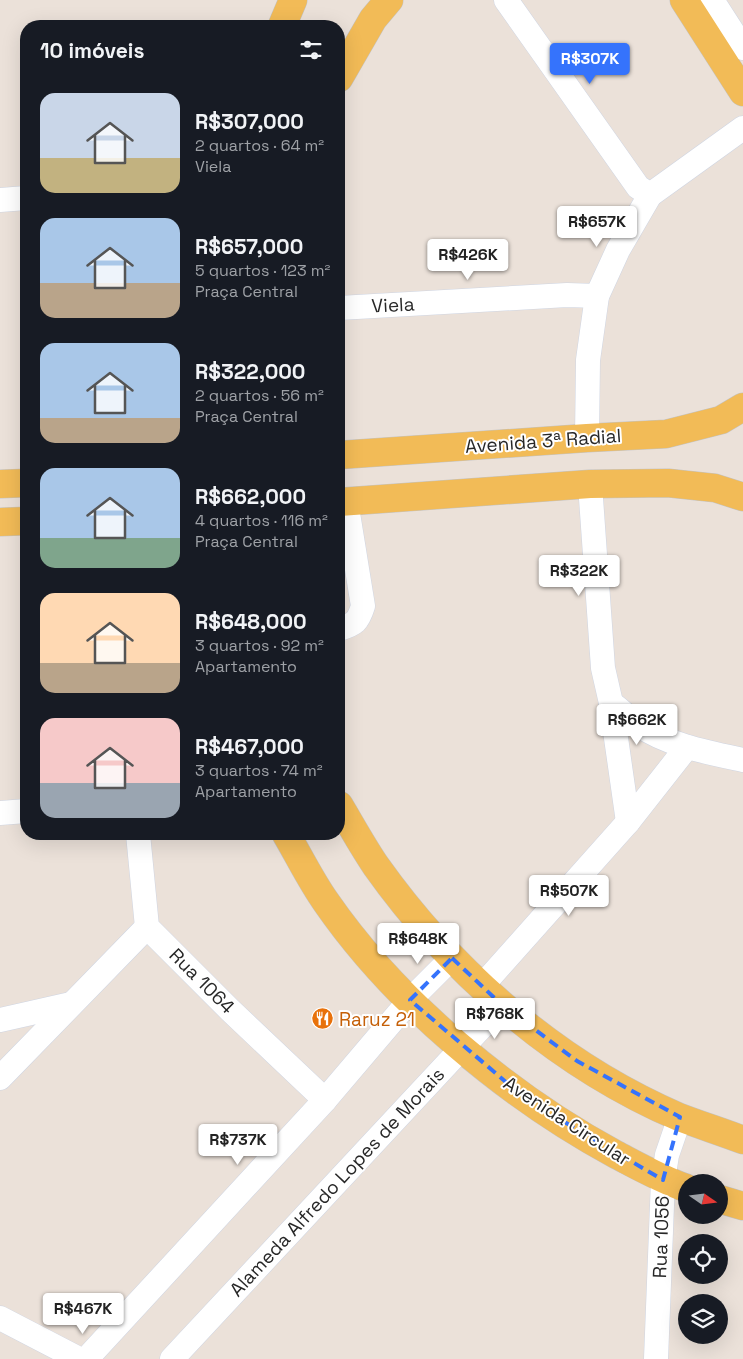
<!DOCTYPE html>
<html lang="pt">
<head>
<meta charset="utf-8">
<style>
	:root { --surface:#171b24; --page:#20242c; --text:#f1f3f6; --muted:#9ea1a6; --accent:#3573fc }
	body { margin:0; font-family:"Space Grotesk",sans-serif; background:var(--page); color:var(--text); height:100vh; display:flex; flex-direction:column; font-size:19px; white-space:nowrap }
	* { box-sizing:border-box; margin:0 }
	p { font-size:16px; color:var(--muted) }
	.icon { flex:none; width:28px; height:28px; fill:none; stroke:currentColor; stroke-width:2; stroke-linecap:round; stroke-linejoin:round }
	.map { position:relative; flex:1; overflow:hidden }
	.panel { position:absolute; left:20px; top:20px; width:325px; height:820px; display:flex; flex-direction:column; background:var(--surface); border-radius:20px; box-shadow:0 5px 20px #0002 }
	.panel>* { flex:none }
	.needle { width:32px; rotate:104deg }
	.controls { position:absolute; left:678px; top:1174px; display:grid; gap:10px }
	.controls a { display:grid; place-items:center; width:50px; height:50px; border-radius:50%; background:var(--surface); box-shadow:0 5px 20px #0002; font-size:25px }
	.price { position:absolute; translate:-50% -42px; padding:0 11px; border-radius:5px; background:#fff; color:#222; font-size:16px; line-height:32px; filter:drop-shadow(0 1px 2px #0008) }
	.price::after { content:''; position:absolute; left:50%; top:30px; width:15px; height:11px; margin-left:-8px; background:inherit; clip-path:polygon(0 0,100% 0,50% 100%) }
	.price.active { background:var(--accent); color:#fff }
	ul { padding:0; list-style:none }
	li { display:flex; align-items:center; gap:15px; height:125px; padding:0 20px }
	li span { display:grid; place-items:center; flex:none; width:140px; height:100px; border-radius:15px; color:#555 }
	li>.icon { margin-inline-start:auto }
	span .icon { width:60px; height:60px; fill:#fffc; stroke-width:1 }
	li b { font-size:21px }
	h2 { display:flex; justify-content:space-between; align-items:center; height:60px; padding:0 20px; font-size:21px }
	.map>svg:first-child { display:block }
</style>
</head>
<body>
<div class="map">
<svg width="743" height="1359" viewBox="0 0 743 1359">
	<rect width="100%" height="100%" fill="#ebe1d9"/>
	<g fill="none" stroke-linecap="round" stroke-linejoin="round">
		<defs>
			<g id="minor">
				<polyline points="506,0 638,187 650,195"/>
				<polyline points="712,0 743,48"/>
				<polyline points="0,200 26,198"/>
				<polyline points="339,308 567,295 597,296"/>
				<polyline points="587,438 588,360 597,296 618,250 650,195 743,128"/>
				<polyline points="590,484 603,668 611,703 628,822"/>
				<path d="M 339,629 C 355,624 358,622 363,606 L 346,501"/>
				<path d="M 611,703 C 621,710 629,719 639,725 C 667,745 710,753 743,760"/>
				<polyline points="0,813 26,811"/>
				<polyline points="138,834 147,927 230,1010 325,1100"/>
				<polyline points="481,987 628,822 687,747"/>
				<polyline points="0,1020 71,1004"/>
				<polyline points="0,1078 147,927"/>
				<polyline points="0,1318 79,1359"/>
				<polyline points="91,1354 325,1100 410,1000 452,958"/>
				<polyline points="172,1359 502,1005"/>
				<polyline points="656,1359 663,1180 667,1155 680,1117"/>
			</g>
			<g id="major">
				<polyline points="684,0 743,92"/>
				<polyline points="282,26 293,0"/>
				<polyline points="339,78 373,19 389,0"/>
				<polyline points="339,455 587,438 666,434 721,420 743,407"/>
				<polyline points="0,484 26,483"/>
				<polyline points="339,502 590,484 668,483 715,488 743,497"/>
				<polyline points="0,522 26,521"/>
				<path d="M 339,805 C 351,825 363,847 376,866 C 452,973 558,1065 679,1117 C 700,1125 722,1132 743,1140"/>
				<path d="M 286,834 C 299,856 311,881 326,902 C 395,1002 508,1096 615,1154 C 638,1166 661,1179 686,1188"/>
				<polyline points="719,1199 743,1206"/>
			</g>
		</defs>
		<!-- minor casing -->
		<use href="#minor" stroke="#cfd5e2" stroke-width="25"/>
		<!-- major casing -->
		<use href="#major" stroke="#c3c3c3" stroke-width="29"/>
		<!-- minor -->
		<use href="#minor" stroke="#fff" stroke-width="24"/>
		<!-- major -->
		<use href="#major" stroke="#f2bb57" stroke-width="28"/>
	</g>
	<!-- marked area -->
	<path fill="none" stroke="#3573fc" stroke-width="4" stroke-dasharray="10 6" stroke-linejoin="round" d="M 452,958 L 502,1005 L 577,1061 L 680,1117 L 663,1180 L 527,1100 L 410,1000 Z"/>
	<!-- icons -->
	<defs>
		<symbol id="restaurant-disc" viewBox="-11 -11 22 22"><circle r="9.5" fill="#e8710a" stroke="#fff"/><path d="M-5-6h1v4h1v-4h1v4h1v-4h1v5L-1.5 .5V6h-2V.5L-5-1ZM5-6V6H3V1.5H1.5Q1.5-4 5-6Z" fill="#fff"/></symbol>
	</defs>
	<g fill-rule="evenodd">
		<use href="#restaurant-disc" x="310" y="1006" width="25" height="25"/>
	</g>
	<g text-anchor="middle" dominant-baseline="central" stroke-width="4" stroke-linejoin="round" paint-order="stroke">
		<!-- street labels -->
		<g font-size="19" fill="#282828" stroke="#fff">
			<text transform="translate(393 305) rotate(-3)">Viela</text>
			<text transform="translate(543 441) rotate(-4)">Avenida 3ª Radial</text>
			<text transform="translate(202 981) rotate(45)">Rua 1064</text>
			<text transform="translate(567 1121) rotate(33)">Avenida Circular</text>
			<text transform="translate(337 1182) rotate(-47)">Alameda Alfredo Lopes de Morais</text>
			<text transform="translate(661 1237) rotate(-88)">Rua 1056</text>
		</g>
		<!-- food labels -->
		<g font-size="19" fill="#c56008" stroke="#fff" text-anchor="start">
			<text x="339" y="1019">Raruz 21</text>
		</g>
	</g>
</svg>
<div class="controls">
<a><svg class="needle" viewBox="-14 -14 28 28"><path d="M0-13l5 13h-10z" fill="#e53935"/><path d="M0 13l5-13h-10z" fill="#9ea1a6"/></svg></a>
<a><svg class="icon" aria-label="locate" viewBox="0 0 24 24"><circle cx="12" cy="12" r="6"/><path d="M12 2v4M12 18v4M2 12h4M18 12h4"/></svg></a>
<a><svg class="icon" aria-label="layers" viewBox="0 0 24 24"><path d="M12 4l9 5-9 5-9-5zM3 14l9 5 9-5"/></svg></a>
</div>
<b class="price active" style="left:590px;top:85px">R$307K</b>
<b class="price" style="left:597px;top:248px">R$657K</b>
<b class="price" style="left:468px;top:281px">R$426K</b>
<b class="price" style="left:579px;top:597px">R$322K</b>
<b class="price" style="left:637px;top:746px">R$662K</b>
<b class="price" style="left:569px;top:917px">R$507K</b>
<b class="price" style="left:418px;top:965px">R$648K</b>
<b class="price" style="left:495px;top:1040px">R$768K</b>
<b class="price" style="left:238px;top:1166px">R$737K</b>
<b class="price" style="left:83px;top:1335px">R$467K</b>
<section class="panel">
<h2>10 imóveis<svg class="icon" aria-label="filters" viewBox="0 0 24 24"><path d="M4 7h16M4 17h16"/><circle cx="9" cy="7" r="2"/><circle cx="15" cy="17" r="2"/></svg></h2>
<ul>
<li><span style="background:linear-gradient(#c9d6e8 65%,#c2b280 0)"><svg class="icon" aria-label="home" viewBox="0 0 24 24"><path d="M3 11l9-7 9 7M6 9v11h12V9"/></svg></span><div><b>R$307,000</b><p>2 quartos · 64 m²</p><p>Viela</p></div></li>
<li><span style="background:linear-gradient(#a9c7e8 65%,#b9a48a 0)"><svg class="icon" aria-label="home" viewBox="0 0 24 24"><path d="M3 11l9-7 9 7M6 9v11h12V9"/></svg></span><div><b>R$657,000</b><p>5 quartos · 123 m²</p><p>Praça Central</p></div></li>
<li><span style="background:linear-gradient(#a9c7e8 75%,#b9a48a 0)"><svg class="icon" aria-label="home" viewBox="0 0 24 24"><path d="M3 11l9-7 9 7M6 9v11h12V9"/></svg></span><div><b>R$322,000</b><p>2 quartos · 56 m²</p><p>Praça Central</p></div></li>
<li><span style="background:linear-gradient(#a9c7e8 70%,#7fa58c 0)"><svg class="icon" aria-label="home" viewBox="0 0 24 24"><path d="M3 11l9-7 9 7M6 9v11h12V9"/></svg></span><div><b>R$662,000</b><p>4 quartos · 116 m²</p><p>Praça Central</p></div></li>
<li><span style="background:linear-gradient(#ffd9b3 70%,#b9a48a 0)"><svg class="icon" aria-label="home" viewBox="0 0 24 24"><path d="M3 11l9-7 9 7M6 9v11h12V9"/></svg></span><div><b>R$648,000</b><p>3 quartos · 92 m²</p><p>Apartamento</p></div></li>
<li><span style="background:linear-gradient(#f6c9c9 65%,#9aa5b1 0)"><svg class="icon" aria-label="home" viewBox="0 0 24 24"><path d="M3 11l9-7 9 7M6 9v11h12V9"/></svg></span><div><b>R$467,000</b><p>3 quartos · 74 m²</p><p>Apartamento</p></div></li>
</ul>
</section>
</div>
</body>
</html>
